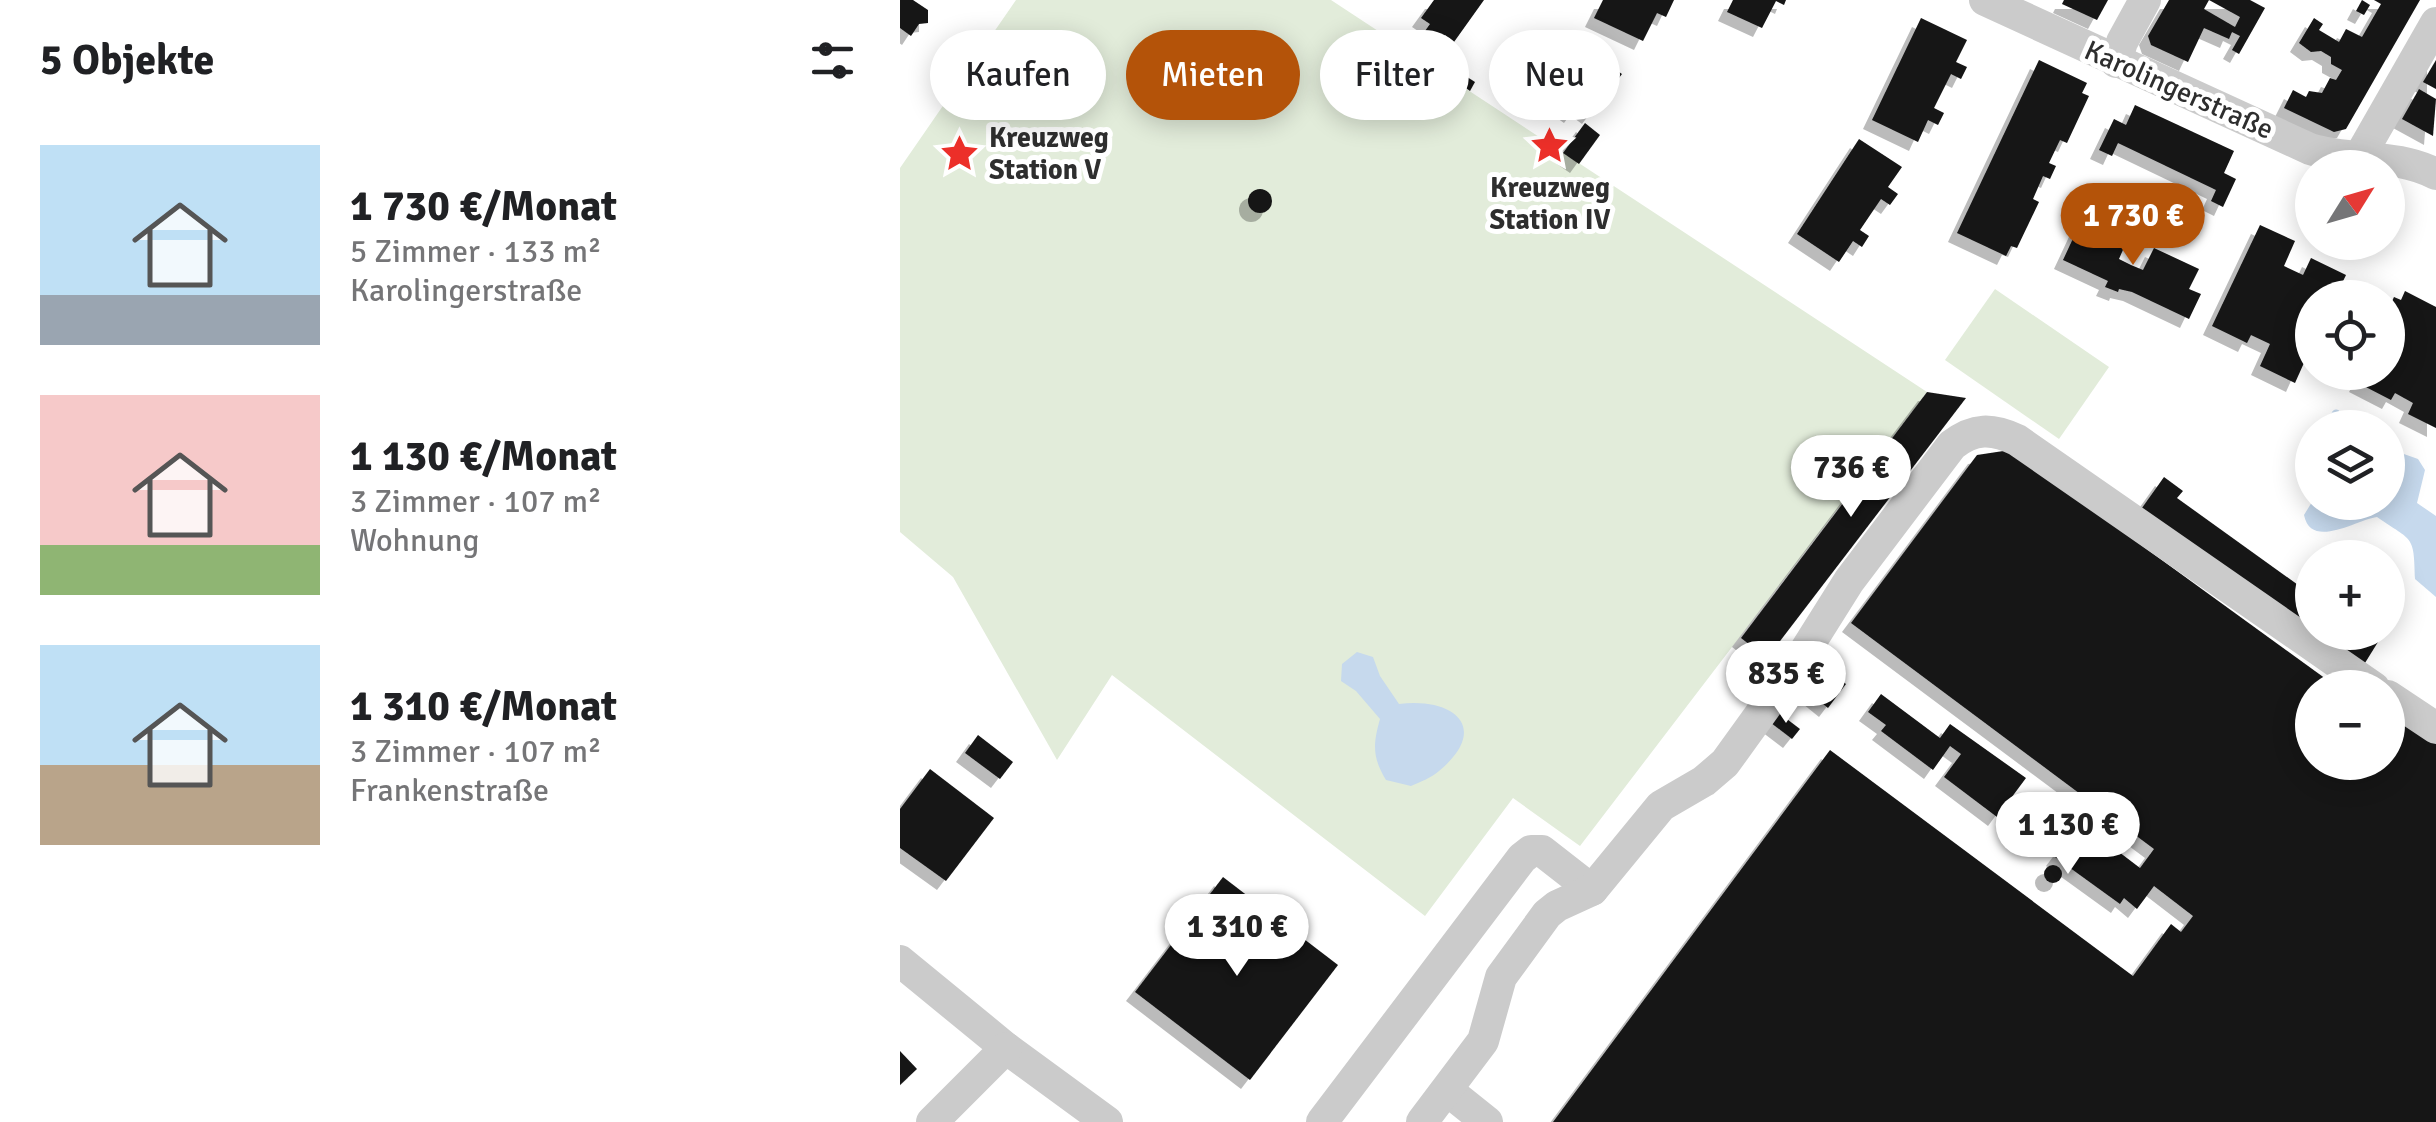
<!DOCTYPE html>
<html lang="de">
<head>
<meta charset="utf-8">
<style>
	:root { --surface:#fff; --page:#f6f6f6; --text:#202124; --muted:#757577; --accent:#b45309 }
	body { margin:0; font-family:Signika,sans-serif; background:var(--page); color:var(--text); height:100vh; display:flex; flex-direction:column; font-size:38px; white-space:nowrap }
	* { box-sizing:border-box; margin:0 }
	p { font-size:32px; color:var(--muted) }
	.icon { flex:none; width:55px; height:55px; fill:none; stroke:currentColor; stroke-width:2; stroke-linecap:round; stroke-linejoin:round }
	.map { position:relative; flex:1; overflow:hidden }
	.drawer { display:flex; flex-direction:column; background:var(--surface); width:900px }
	.drawer>* { flex:none }
	.hud { position:absolute; left:30px; top:30px; width:950px; height:90px; display:flex; gap:20px }
	.needle { width:65px; rotate:53deg }
	.fabs { position:absolute; left:1395px; top:150px; display:grid; gap:20px }
	.fabs a { display:grid; place-items:center; width:110px; height:110px; border-radius:50%; background:var(--surface); box-shadow:0 5px 25px #0003; font-size:50px }
	.price { position:absolute; translate:-50% -85px; padding:0 22px; border-radius:35px; background:#fff; color:#222; font-size:32px; line-height:65px; filter:drop-shadow(0 2px 5px #0008) }
	.price::after { content:''; position:absolute; left:50%; top:60px; width:30px; height:22px; margin-left:-15px; background:inherit; clip-path:polygon(0 0,100% 0,50% 100%) }
	.price.on { background:var(--accent); color:#fff }
	ul { padding:0; list-style:none }
	li { display:flex; align-items:center; gap:30px; height:250px; padding:0 40px }
	li span { display:grid; place-items:center; flex:none; width:280px; height:200px; border-radius:0px; color:#555 }
	li>.icon { margin-inline-start:auto }
	span .icon { width:120px; height:120px; fill:#fffc; stroke-width:1 }
	li b { font-size:42px }
	h2 { display:flex; justify-content:space-between; align-items:center; height:120px; padding:0 40px; font-size:42px }
	.tag { padding:0 35px; border-radius:45px; background:var(--surface); box-shadow:0 5px 25px #0003; font-size:35px; line-height:90px }
	.tag.on { background:var(--accent); color:#fff }
	main { display:flex; flex:1; min-height:0 }
	.map>svg:first-child { display:block }
</style>
</head>
<body>
<main>
<section class="drawer">
<h2>5 Objekte<svg class="icon" aria-label="filters" viewBox="0 0 24 24"><path d="M4 7h16M4 17h16"/><circle cx="9" cy="7" r="2"/><circle cx="15" cy="17" r="2"/></svg></h2>
<ul>
<li><span style="background:linear-gradient(#bfe0f5 75%,#9aa5b1 0)"><svg class="icon" aria-label="home" viewBox="0 0 24 24"><path d="M3 11l9-7 9 7M6 9v11h12V9"/></svg></span><div><b>1 730 €/Monat</b><p>5 Zimmer · 133 m²</p><p>Karolingerstraße</p></div></li>
<li><span style="background:linear-gradient(#f6c9c9 75%,#8fb573 0)"><svg class="icon" aria-label="home" viewBox="0 0 24 24"><path d="M3 11l9-7 9 7M6 9v11h12V9"/></svg></span><div><b>1 130 €/Monat</b><p>3 Zimmer · 107 m²</p><p>Wohnung</p></div></li>
<li><span style="background:linear-gradient(#bfe0f5 60%,#b9a48a 0)"><svg class="icon" aria-label="home" viewBox="0 0 24 24"><path d="M3 11l9-7 9 7M6 9v11h12V9"/></svg></span><div><b>1 310 €/Monat</b><p>3 Zimmer · 107 m²</p><p>Frankenstraße</p></div></li>
</ul>
</section>
<div class="map">
<svg width="1536" height="1122" viewBox="0 0 1536 1122">
	<defs>
		<filter id="shadow"><feDropShadow dx="-9" dy="9" stdDeviation="0" flood-color="#0004"/></filter>
	</defs>
	<rect width="100%" height="100%" fill="#fff"/>
	<!-- green -->
	<g fill="#e2ecda">
		<polygon points="116,0 431,0 1027,392 680,846 613,798 525,916 212,675 157,760 53,577 0,532 0,168"/>
		<polygon points="1095,289 1209,367 1159,439 1045,360"/>
	</g>
	<!-- water -->
	<g fill="#c6d9ed">
		<path d="M 1501,453 L 1518,459 L 1525,470 L 1517,503 L 1536,516 L 1536,597 L 1515,579 C 1514,534 1513,542 1477,517 C 1456,520 1411,550 1404,515 L 1412,502 L 1488,502 L 1488,457 Z"/>
		<path d="M 457,652 L 473,657 L 480,676 L 499,704 C 554,697 591,728 539,771 C 531,778 520,782 511,786 L 486,780 C 472,757 473,744 480,719 L 456,691 L 441,681 L 442,664 Z"/>
	</g>
	<g fill="none" stroke-linecap="round" stroke-linejoin="round">
		<!-- stream -->
		<polyline stroke="#c6d9ed" stroke-width="9" points="1434,428 1436,414"/>
	</g>
	<!-- building -->
	<g fill="#151515" filter="url(#shadow)">
		<polygon points="0,0 13,0 28,10 28,23 19,24 11,36 0,28"/>
		<polygon points="534,0 584,0 554,42 545,35 539,42 525,31 530,24 521,18"/>
		<polygon points="703,0 774,0 766,17 757,13 743,41 694,18"/>
		<polygon points="833,0 886,0 884,5 876,1 862,28 827,12"/>
		<polygon points="1164,0 1208,0 1197,20 1162,4"/>
		<polygon points="1269,0 1309,0 1304,9 1335,27 1340,17 1309,0 1350,0 1365,8 1339,54 1332,50 1340,36 1332,32 1329,39 1304,28 1288,62 1251,45 1248,36"/>
		<polygon points="1462,0 1470,5 1464,15 1456,11"/>
		<polygon points="1474,0 1520,0 1446,129 1434,132 1384,108 1393,90 1406,97 1409,91 1422,93 1430,78 1436,80 1442,70 1431,64 1431,57 1421,51 1411,52 1399,43 1414,18 1423,24 1419,30 1439,42 1446,29 1462,37 1481,4"/>
		<polygon points="1021,18 1067,40 1056,62 1067,67 1061,79 1051,74 1034,108 1044,113 1038,125 1028,120 1018,142 972,120"/>
		<polygon points="528,42 555,60 545,75 519,57"/>
		<polygon points="680,43 692,52 698,44 715,57 709,65 722,74 691,115 679,106 673,114 656,102 662,93 649,84"/>
		<polygon points="1139,60 1187,83 1182,93 1189,96 1167,143 1160,140 1149,163 1156,166 1150,179 1143,176 1133,199 1139,202 1117,248 1111,246 1106,256 1057,233"/>
		<polygon points="1536,60 1536,89 1523,82"/>
		<polygon points="564,75 575,82 570,91 559,83"/>
		<polygon points="1519,89 1536,99 1533,136 1502,119"/>
		<polygon points="1235,105 1334,151 1324,173 1336,179 1323,207 1311,201 1316,190 1218,143 1212,156 1199,150 1214,119 1226,125"/>
		<polygon points="685,123 700,135 679,164 663,153"/>
		<polygon points="959,139 1002,167 988,187 998,194 990,205 981,199 960,230 969,236 962,247 953,241 939,262 897,234"/>
		<polygon points="1183,188 1211,201 1205,213 1178,200"/>
		<circle cx="360" cy="201" r="12"/>
		<polygon points="1184,215 1229,236 1219,259 1231,265 1243,270 1254,248 1299,269 1289,289 1301,294 1289,319 1232,292 1219,289 1218,292 1205,287 1208,281 1163,260"/>
		<polygon points="1360,225 1395,241 1384,266 1403,275 1411,258 1446,275 1435,298 1412,298 1412,345 1395,383 1360,366 1370,344 1351,335 1347,343 1312,326"/>
		<polygon points="1505,291 1536,307 1536,428 1508,414 1513,403 1495,393 1491,400 1458,383 1464,372 1488,372 1488,310 1494,297 1501,300"/>
		<polygon points="1027,392 1066,398 867,658 841,638"/>
		<polygon points="1110,450 1426,679 1432,672 1453,688 1412,688 1412,762 1488,762 1488,713 1536,739 1536,1122 653,1122 930,750 1233,976 1271,924 1281,932 1293,916 1254,886 1237,909 1224,898 1220,904 1155,857 1181,823 1240,868 1254,849 951,623 1077,455"/>
		<polygon points="1264,477 1283,491 1277,498 1412,595 1412,632 1465,632 1478,642 1460,671 1237,515"/>
		<polygon points="929,672 946,684 928,708 912,695"/>
		<polygon points="981,694 1040,738 1050,724 1126,778 1097,817 1044,777 1061,754 1050,746 1033,770 981,731 986,725 968,712"/>
		<polygon points="879,713 900,729 892,739 871,723"/>
		<polygon points="78,735 113,762 100,779 65,753"/>
		<polygon points="30,769 94,818 46,881 0,848 0,809"/>
		<circle cx="1153" cy="874" r="9"/>
		<polygon points="323,877 438,965 350,1080 235,992"/>
		<polygon points="0,1051 17,1069 0,1085"/>
	</g>
	<g fill="none" stroke-linecap="round" stroke-linejoin="round">
		<!-- minor -->
		<g stroke="#cbcbcb" stroke-width="32">
			<path d="M 1085,0 L 1410,149 C 1452,162 1495,153 1536,174"/>
			<polyline points="1216,62 1222,42 1245,0"/>
			<polyline points="1460,156 1536,23"/>
			<polyline points="1488,696 1536,728"/>
			<polyline points="0,961 106,1048 207,1122"/>
			<polyline points="547,1090 587,1122"/>
			<polyline points="32,1122 106,1048"/>
			<polyline points="422,1122 622,858 631,851 642,851 692,890"/>
			<path d="M 522,1122 L 583,1041 L 601,977 L 647,914 L 657,906 L 692,890 L 761,806 L 804,781 L 825,763 L 900,659 L 949,581 L 1052,445 C 1074,428 1092,428 1117,440 L 1474,688"/>
		</g>
	</g>
	<!-- icons -->
	<defs>
		<symbol id="sight-bare" viewBox="-9 -9 18 18"><path d="M0-6L1.8-2.2L6-1.7L2.9 1.2L3.7 5.4L0 3.3L-3.7 5.4L-2.9 1.2L-6-1.7L-1.8-2.2Z" fill="#ec2f29" stroke="#fff" stroke-width="2.5" paint-order="stroke"/></symbol>
	</defs>
	<g fill-rule="evenodd">
		<use href="#sight-bare" x="622" y="118" width="55" height="55"/>
		<use href="#sight-bare" x="32" y="126" width="55" height="55"/>
	</g>
	<g text-anchor="middle" dominant-baseline="central" stroke-width="10" stroke-linejoin="round" paint-order="stroke">
		<!-- street labels -->
		<g font-size="28" fill="#2e2e2e" stroke="#fff">
			<text transform="translate(1279 90) rotate(24)">Karolingerstraße</text>
		</g>
		<!-- poi labels -->
		<g font-size="28" font-weight="bold" fill="#2e2e2e" stroke="#fff" text-anchor="start">
			<text x="89" y="138">Kreuzweg<tspan x="89" dy="32">Station V</tspan></text>
			<text x="650" y="188" text-anchor="middle">Kreuzweg<tspan x="650" dy="32">Station IV</tspan></text>
		</g>
	</g>
</svg>
<div class="fabs">
<a><svg class="needle" viewBox="-14 -14 28 28"><path d="M0-13l5 13h-10z" fill="#e53935"/><path d="M0 13l5-13h-10z" fill="#757577"/></svg></a>
<a><svg class="icon" aria-label="locate" viewBox="0 0 24 24"><circle cx="12" cy="12" r="6"/><path d="M12 2v4M12 18v4M2 12h4M18 12h4"/></svg></a>
<a><svg class="icon" aria-label="layers" viewBox="0 0 24 24"><path d="M12 4l9 5-9 5-9-5zM3 14l9 5 9-5"/></svg></a>
<a>+</a>
<a>−</a>
</div>
<b class="price on" style="left:1233px;top:268px">1 730 €</b>
<b class="price" style="left:951px;top:520px">736 €</b>
<b class="price" style="left:886px;top:726px">835 €</b>
<b class="price" style="left:1168px;top:877px">1 130 €</b>
<b class="price" style="left:337px;top:979px">1 310 €</b>
<div class="hud">
<a class="tag">Kaufen</a>
<a class="tag on">Mieten</a>
<a class="tag">Filter</a>
<a class="tag">Neu</a>
</div>
</div>
</main>
</body>
</html>
